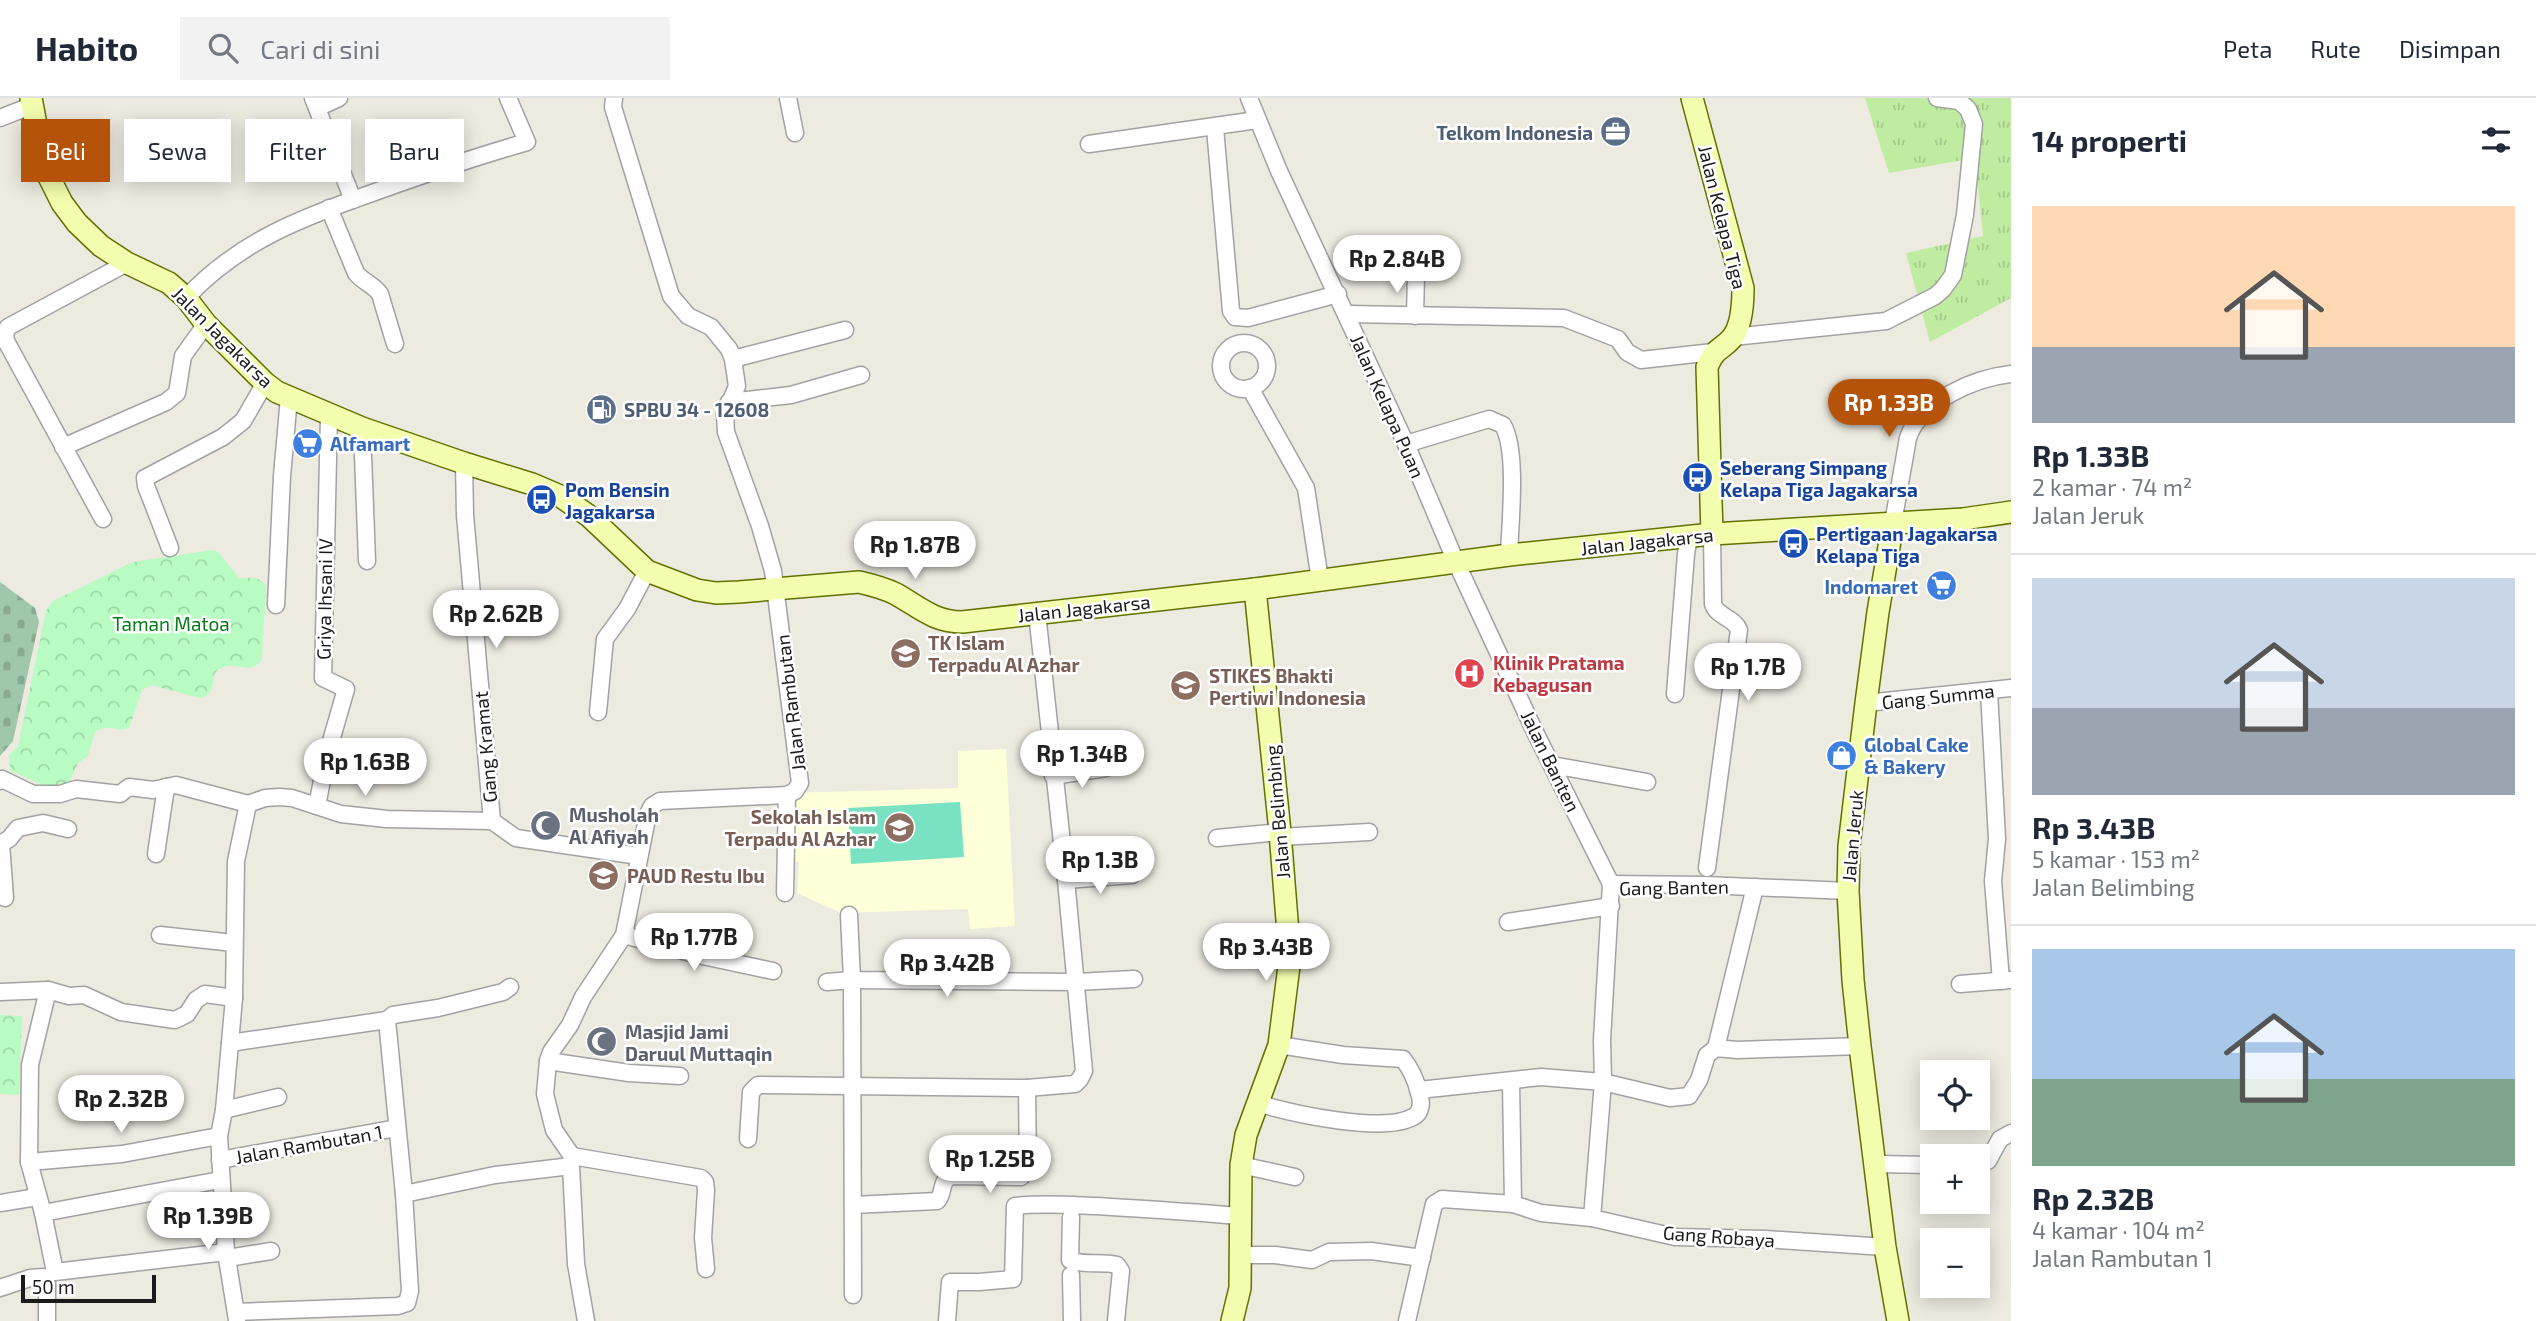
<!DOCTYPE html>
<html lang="id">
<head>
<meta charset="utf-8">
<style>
	:root { --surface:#fff; --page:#f2f2f3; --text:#1f2937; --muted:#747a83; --line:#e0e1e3; --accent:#b45309 }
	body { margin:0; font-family:"Exo 2",sans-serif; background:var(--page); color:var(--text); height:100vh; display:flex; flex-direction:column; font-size:26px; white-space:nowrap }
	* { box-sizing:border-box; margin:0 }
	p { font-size:23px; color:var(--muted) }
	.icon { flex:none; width:38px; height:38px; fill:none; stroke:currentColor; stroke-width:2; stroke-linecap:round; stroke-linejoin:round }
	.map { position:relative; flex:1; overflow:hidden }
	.side { display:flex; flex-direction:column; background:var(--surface); width:525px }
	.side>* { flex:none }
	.banner { position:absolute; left:21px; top:21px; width:665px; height:63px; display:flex; gap:14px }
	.buttons { position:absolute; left:1920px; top:962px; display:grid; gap:14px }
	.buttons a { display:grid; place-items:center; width:70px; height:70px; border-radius:0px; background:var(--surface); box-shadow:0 4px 18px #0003; font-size:35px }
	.scale { position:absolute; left:21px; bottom:18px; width:135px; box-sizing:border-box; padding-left:7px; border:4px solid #1b1b1b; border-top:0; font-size:19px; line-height:24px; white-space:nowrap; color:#1b1b1b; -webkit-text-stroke:5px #fff; paint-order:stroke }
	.price { position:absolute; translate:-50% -60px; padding:0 16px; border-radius:24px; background:#fff; color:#222; font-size:23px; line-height:46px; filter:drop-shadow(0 2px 4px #0008) }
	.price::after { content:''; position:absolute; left:50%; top:42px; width:21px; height:16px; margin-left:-10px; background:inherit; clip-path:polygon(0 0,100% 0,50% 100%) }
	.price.selected { background:var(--accent); color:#fff }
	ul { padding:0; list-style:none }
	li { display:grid; align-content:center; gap:14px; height:371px; padding:0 21px }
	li+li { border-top:2px solid var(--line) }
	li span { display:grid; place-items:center; height:217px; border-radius:0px; color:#555 }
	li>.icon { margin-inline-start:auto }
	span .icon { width:126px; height:126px; fill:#fffc; stroke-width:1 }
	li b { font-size:30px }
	h2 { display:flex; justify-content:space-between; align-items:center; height:84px; padding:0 21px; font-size:30px }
	.chip { padding:0 24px; border-radius:0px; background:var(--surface); box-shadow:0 4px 18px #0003; font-size:24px; line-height:63px }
	.chip.selected { background:var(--accent); color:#fff }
	header { display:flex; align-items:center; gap:42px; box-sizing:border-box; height:98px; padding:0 35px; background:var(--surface); border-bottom:2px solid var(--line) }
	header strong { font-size:33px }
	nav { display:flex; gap:38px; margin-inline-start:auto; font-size:24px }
	.search { width:490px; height:63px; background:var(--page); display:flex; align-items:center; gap:18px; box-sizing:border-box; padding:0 24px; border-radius:0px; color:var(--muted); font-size:26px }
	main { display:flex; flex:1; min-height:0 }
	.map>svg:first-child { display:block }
</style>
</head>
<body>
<header>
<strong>Habito</strong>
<div class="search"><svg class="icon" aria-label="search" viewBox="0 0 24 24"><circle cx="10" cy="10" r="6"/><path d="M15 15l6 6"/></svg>Cari di sini</div>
<nav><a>Peta</a><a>Rute</a><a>Disimpan</a></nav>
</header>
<main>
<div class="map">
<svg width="2011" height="1223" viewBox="0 0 2011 1223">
	<defs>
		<pattern id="grass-tufts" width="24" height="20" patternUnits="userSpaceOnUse" patternTransform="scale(1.75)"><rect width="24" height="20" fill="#c0eca1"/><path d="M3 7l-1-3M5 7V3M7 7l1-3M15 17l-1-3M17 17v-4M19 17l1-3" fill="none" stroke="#a4ca8a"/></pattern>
		<pattern id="cemetery-stones" width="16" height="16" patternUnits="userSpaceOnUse" patternTransform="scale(1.75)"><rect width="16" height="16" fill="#9fc7a9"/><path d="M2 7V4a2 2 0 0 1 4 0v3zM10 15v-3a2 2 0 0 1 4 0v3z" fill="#88aa91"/></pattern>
		<pattern id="park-crowns" width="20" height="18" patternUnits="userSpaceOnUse" patternTransform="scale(1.75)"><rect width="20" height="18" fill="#b8fcc3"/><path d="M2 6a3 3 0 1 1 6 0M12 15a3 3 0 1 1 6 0" fill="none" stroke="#9ed7a7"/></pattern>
	</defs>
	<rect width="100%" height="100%" fill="#edeae0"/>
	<!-- education -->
	<polygon fill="#fcffd7" points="1006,651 1015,828 970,831 968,811 841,815 797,795 799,764 786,763 790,695 958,690 958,653"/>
	<!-- grass -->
	<polygon fill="url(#grass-tufts)" points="1865,0 2011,0 2011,200 1930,244 1906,155 1983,138 1975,60 1889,75"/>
	<!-- cemetery -->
	<polygon fill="url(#cemetery-stones)" points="0,484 35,510 39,524 13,643 0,658"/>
	<!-- park -->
	<g fill="url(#park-crowns)">
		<path d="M 213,452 L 218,454 L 239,480 C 251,480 260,477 266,489 L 262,560 C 253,579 236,563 221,570 C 206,576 221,595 200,600 L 151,587 L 142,592 L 129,630 C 116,635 109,624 95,634 L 88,658 L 78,665 L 66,690 L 46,688 L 10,673 L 9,657 L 18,648 L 46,513 L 53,503 L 133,464 Z"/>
		<polygon points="0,917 22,918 19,997 0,996"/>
	</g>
	<!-- pitch -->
	<polygon fill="#78e2c2" points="960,704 964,759 851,766 848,710"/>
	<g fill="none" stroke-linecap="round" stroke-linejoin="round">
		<defs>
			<g id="street">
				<polyline points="313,0 353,102"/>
				<polyline points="788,0 795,35"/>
				<polyline points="1249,0 1279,73 1406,346 1456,464 1535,634 1611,786 1602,942 1603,984 1592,1120"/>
				<polyline points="317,10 339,0"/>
				<polyline points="0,20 33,7"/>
				<polyline points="1215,30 1231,213 1235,219 1248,220 1338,196"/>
				<polyline points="1089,46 1257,22"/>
				<path d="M 329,110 L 356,175 C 363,184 374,187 380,196 L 395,246"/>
				<path d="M 186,200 C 239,143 303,119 375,94 C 425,76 475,59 527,44 L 508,0"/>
				<polyline points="1348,216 1564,220 1618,241 1627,254 1641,262 1713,254"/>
				<polyline points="1415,218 1416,176"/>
				<polyline points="1733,239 1886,223 1935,198 1943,191 1953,177 1965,117 1974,26 1968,11 1959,3 1937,0"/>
				<circle cx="1244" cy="268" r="23"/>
				<polyline points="733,261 845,232"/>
				<polyline points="1250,290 1306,390 1320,482"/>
				<polyline points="729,304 791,297 861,277"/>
				<polyline points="362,330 367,463"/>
				<path d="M 1406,346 L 1489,321 L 1503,327 C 1518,354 1510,425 1509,457"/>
				<polyline points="63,349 166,304 177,295 183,258 206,226"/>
				<polyline points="464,365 465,417 492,723"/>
				<polyline points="103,421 6,243 5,236 8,229 127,165"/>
				<path d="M 1893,425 L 1908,340 C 1920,303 1975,280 2011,276"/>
				<polyline points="170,450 146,388 145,380 223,339 243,323 265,285"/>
				<polyline points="276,507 282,378 289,299"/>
				<polyline points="1989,593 1997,741 1993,783 2001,883"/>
				<polyline points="1675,596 1686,456 1689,439"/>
				<polyline points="1866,605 2011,590"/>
				<polyline points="598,614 605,541 627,511 647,473"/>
				<polyline points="1552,667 1647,684"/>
				<polyline points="1053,678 1106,670"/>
				<polyline points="0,683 2,681 33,696 60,696 76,691 120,696 129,689 153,692 176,687 248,706"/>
				<polyline points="248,706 265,700 279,699 292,700 341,716 387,721 492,723 516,740 639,758"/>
				<polyline points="317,708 327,657 346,591 323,580 329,317"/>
				<polyline points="1280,739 1369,734"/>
				<polyline points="1217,740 1280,734"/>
				<polyline points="0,746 9,741 18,730 43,725 68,731"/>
				<polyline points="1,746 5,800"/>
				<polyline points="156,756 166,689"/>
				<path d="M 1707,770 L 1739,532 C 1734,519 1718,520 1713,506 L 1712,436"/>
				<polyline points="1066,782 1132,777"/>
				<polyline points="1611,786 1705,787 1848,793"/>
				<polyline points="785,795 787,697"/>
				<polyline points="849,817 852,882 1076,884 1134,881"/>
				<polyline points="1508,824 1611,808"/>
				<polyline points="160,837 234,845"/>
				<polyline points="624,837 698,857 773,873"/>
				<polyline points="827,884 852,882 853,1197"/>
				<polyline points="1960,886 2010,882"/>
				<polyline points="48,892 30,967 29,1064 43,1115 55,1174 226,1154"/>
				<polyline points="0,894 48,892 69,898 84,897 121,914 175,922 187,916 196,902 205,896 234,900"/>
				<polyline points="230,945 387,922"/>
				<polyline points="1716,950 1755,789"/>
				<polyline points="548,963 629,975 680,978"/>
				<polyline points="1419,992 1541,979 1603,984 1670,1000 1689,998 1699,982 1707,957 1716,950 1737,952 1860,948"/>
				<path d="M 1257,1005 C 1290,1015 1382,1036 1413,1019 C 1422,1015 1422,1003 1419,995 C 1416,982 1411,971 1403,961 L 1343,957 L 1279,947"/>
				<polyline points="224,1012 278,999"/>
				<polyline points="748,1041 751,994 758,987 1027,990 1075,986 1080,981 1084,973 1066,782 1037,515"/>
				<polyline points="572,1058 554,1032 545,996 548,963 551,954 570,927 583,899 624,837 648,716 652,708 660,703 787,697 795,693 800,685 773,473 760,428 726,334 725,317 737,288 733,261 729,251 711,229 688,218 671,198 613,9 614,0"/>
				<polyline points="572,1058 701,1080 705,1084 706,1092 703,1140 706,1171"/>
				<polyline points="572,1058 571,1068 576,1166 586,1223"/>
				<polyline points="220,1062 397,1030"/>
				<polyline points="29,1064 122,1056 219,1038"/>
				<polyline points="1876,1066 1932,1067"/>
				<polyline points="1978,1066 1988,1063 2000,1041 2011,1035"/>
				<polyline points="1241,1067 1295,1079"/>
				<polyline points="404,1096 495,1077 571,1068"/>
				<polyline points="0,1105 31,1100"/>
				<polyline points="1513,1106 1541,1115 1592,1120 1675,1139 1765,1141 1885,1149"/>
				<path d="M 853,1107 L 937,1103 C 945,1095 939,1084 951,1078 L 1021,1079 L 1028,1070 L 1027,990"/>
				<polyline points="43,1115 220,1082"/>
				<path d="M 1071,1119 L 1070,1162 C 1084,1168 1102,1163 1117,1167 L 1121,1173 L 1116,1223"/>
				<polyline points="1241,1157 1275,1157 1312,1162 1329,1154 1371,1153 1422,1160"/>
				<polyline points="228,1160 271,1153"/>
				<polyline points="1071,1177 1072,1223"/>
				<polyline points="0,1190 30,1180 43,1179 47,1186 47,1223"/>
				<polyline points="236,1214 398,1208 407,1205 410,1193 404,1096 387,922 393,917 438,910 503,894 510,889"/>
				<polyline points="237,1222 226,1154 219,1038 224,1012 234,900 236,763 248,706"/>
				<path d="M 947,1223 L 950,1184 L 979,1184 L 1013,1181 L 1015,1108 C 1042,1105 1069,1107 1097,1108 C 1145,1111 1192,1114 1240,1118"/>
				<polyline points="1407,1223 1434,1106 1442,1101 1513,1106 1511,984"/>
			</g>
			<g id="secondary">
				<path d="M 31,0 L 44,69 L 62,105 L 77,125 L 101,148 L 127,165 L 169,185 L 186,200 L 206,226 L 265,285 L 277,294 L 362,330 L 464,365 L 532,386 L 560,398 L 589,418 L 647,473 L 697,492 L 716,495 L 739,494 L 859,484 C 872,487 884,490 896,496 C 919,509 934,524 962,524 L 1255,491 L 1509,457 L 1712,436 L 1963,421 L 2011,414"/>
				<path d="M 1692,0 L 1743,190 C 1743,205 1742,228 1732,240 C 1720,254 1716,248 1707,269 L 1712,436"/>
				<polyline points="1893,425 1878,514 1866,605 1849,748 1848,793 1853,882 1860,948 1885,1149 1898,1223"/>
				<polyline points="1232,1223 1240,1190 1241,1067 1246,1037 1279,947 1290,860 1280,734 1255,491"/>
			</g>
		</defs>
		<!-- street casing -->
		<use href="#street" stroke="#a2a2a2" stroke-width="19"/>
		<!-- secondary casing -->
		<use href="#secondary" stroke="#5e7400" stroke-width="24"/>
		<!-- street -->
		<use href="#street" stroke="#fff" stroke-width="16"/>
		<!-- secondary -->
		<use href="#secondary" stroke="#f2fdae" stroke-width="21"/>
	</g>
	<!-- icons -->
	<defs>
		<symbol id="office-disc" viewBox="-11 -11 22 22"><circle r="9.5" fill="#5c6f8a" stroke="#fff"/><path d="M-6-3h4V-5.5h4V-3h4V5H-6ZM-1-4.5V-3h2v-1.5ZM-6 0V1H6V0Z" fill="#fff"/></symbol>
		<symbol id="fuel-disc" viewBox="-11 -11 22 22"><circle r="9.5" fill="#5c6f8a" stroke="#fff"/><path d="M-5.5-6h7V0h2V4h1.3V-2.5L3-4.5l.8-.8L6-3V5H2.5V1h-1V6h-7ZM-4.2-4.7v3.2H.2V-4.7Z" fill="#fff"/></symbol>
		<symbol id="supermarket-disc" viewBox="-11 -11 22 22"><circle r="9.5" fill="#3f7fe0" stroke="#fff"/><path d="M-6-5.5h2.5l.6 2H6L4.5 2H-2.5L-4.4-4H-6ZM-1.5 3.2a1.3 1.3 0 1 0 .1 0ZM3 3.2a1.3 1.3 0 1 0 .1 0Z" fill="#fff"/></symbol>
		<symbol id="bus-disc" viewBox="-11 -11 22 22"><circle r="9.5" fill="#1a4fb4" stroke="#fff"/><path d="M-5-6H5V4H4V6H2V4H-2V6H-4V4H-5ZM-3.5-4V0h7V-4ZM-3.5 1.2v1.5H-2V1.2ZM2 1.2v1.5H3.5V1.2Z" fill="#fff"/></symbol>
		<symbol id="school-disc" viewBox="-11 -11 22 22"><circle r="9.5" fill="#8d6e63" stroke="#fff"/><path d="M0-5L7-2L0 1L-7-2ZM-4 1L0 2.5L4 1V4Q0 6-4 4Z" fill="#fff"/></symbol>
		<symbol id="hospital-disc" viewBox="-11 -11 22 22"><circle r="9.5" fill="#e0444e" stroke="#fff"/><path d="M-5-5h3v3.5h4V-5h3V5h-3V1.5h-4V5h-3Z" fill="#fff"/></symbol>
		<symbol id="university-disc" viewBox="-11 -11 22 22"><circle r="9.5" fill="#8d6e63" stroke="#fff"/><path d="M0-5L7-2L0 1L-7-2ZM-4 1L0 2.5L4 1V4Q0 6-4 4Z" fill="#fff"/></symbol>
		<symbol id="shop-disc" viewBox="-11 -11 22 22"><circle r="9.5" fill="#3f7fe0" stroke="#fff"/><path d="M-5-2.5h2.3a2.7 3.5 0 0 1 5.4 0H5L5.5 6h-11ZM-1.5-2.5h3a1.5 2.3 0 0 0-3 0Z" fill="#fff"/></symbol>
		<symbol id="mosque-disc" viewBox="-11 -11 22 22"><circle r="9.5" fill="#6b7280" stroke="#fff"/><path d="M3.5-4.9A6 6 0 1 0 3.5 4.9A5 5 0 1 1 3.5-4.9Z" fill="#fff"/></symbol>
	</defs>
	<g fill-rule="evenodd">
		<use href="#office-disc" x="1598" y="16" width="35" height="35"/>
		<use href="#fuel-disc" x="584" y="294" width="35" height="35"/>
		<use href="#supermarket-disc" x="290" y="328" width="35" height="35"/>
		<use href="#bus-disc" x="1680" y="362" width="35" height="35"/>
		<use href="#bus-disc" x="524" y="384" width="35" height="35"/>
		<use href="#bus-disc" x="1776" y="428" width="35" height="35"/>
		<use href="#supermarket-disc" x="1924" y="470" width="35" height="35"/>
		<use href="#school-disc" x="888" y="538" width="35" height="35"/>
		<use href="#hospital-disc" x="1452" y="558" width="35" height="35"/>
		<use href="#university-disc" x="1168" y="570" width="35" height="35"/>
		<use href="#shop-disc" x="1824" y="640" width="35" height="35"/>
		<use href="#mosque-disc" x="528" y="710" width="35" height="35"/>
		<use href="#school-disc" x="882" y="712" width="35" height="35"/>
		<use href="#school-disc" x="586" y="760" width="35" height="35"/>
		<use href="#mosque-disc" x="584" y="926" width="35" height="35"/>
	</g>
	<g text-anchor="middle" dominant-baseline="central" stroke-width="5" stroke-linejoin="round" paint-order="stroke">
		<!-- service labels -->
		<g font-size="19" font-weight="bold" fill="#4e5e75" stroke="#fff" text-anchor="end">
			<text x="1593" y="34">Telkom Indonesia</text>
			<text x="624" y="311" text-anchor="start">SPBU 34 - 12608</text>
		</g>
		<!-- street labels -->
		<g font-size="19" fill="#1b1b1b" stroke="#fff">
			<text transform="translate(1723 119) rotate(76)">Jalan Kelapa Tiga</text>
			<text transform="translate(223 239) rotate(45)">Jalan Jagakarsa</text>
			<text transform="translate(1388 308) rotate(66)">Jalan Kelapa Puan</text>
			<text transform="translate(1647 443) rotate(-6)">Jalan Jagakarsa</text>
			<text transform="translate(324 501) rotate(-89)">Griya Ihsani IV</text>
			<text transform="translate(1084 510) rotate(-6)">Jalan Jagakarsa</text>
			<text transform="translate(1938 598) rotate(-6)">Gang Summa</text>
			<text transform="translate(790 605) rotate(-97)">Jalan Rambutan</text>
			<text transform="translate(485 649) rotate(-95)">Gang Kramat</text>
			<text transform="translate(1551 663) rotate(64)">Jalan Banten</text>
			<text transform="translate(1277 714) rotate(-95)">Jalan Belimbing</text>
			<text transform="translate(1852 738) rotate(-85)">Jalan Jeruk</text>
			<text transform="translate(1674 789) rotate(-1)">Gang Banten</text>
			<text transform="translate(309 1046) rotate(-10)">Jalan Rambutan 1</text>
			<text transform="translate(1719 1138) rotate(4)">Gang Robaya</text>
		</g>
		<!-- shop labels -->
		<g font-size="19" font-weight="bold" fill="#366cbe" stroke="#fff" text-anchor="start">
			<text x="330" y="345">Alfamart</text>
			<text x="1918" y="488" text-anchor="end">Indomaret</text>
			<text x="1864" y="646">Global Cake<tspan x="1864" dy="22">&amp; Bakery</tspan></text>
		</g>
		<!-- transit labels -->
		<g font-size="19" font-weight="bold" fill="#164399" stroke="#fff" text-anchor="start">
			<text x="1720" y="369">Seberang Simpang<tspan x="1720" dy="22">Kelapa Tiga Jagakarsa</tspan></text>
			<text x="565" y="391">Pom Bensin<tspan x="565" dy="22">Jagakarsa</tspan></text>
			<text x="1816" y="435">Pertigaan Jagakarsa<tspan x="1816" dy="22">Kelapa Tiga</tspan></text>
		</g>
		<!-- park labels -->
		<g font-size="19" fill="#057d19" stroke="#fff">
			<text x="171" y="525">Taman Matoa</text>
		</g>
		<!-- education labels -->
		<g font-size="19" font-weight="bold" fill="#785e54" stroke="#fff" text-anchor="start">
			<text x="928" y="544">TK Islam<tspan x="928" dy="22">Terpadu Al Azhar</tspan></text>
			<text x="1209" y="577">STIKES Bhakti<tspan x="1209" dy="22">Pertiwi Indonesia</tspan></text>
			<text x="876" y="718" text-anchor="end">Sekolah Islam<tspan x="876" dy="22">Terpadu Al Azhar</tspan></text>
			<text x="627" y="777">PAUD Restu Ibu</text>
		</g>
		<!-- health labels -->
		<g font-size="19" font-weight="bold" fill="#be3a42" stroke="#fff" text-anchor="start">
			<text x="1493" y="564">Klinik Pratama<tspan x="1493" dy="22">Kebagusan</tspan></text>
		</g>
		<!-- worship labels -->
		<g font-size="19" font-weight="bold" fill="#5b616d" stroke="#fff" text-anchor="start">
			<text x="569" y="716">Musholah<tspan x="569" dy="22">Al Afiyah</tspan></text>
			<text x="625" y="933">Masjid Jami<tspan x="625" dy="22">Daruul Muttaqin</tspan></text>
		</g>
	</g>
</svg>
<div class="buttons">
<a><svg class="icon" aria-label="locate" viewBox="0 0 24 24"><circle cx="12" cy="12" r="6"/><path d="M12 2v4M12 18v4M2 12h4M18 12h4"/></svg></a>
<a>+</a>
<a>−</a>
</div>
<div class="scale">50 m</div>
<b class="price" style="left:1397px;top:197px">Rp 2.84B</b>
<b class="price selected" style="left:1889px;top:341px">Rp 1.33B</b>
<b class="price" style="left:915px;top:483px">Rp 1.87B</b>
<b class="price" style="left:496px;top:552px">Rp 2.62B</b>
<b class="price" style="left:1748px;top:605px">Rp 1.7B</b>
<b class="price" style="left:1082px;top:692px">Rp 1.34B</b>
<b class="price" style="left:365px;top:700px">Rp 1.63B</b>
<b class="price" style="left:1100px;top:798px">Rp 1.3B</b>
<b class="price" style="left:694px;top:875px">Rp 1.77B</b>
<b class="price" style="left:1266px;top:885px">Rp 3.43B</b>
<b class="price" style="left:947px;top:901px">Rp 3.42B</b>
<b class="price" style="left:121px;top:1037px">Rp 2.32B</b>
<b class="price" style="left:990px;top:1097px">Rp 1.25B</b>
<b class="price" style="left:208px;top:1154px">Rp 1.39B</b>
<div class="banner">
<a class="chip selected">Beli</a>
<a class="chip">Sewa</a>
<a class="chip">Filter</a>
<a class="chip">Baru</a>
</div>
</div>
<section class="side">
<h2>14 properti<svg class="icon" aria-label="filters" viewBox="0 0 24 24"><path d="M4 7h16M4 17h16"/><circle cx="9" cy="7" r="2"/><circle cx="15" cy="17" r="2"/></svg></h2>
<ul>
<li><span style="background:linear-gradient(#ffd9b3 65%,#9aa5b1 0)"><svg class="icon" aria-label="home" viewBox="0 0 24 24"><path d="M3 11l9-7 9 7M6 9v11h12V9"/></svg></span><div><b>Rp 1.33B</b><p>2 kamar · 74 m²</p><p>Jalan Jeruk</p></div></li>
<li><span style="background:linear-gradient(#c9d6e8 60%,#9aa5b1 0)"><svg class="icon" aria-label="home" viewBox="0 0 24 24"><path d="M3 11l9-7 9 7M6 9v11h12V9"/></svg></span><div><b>Rp 3.43B</b><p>5 kamar · 153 m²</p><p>Jalan Belimbing</p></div></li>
<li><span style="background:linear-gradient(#a9c7e8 60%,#7fa58c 0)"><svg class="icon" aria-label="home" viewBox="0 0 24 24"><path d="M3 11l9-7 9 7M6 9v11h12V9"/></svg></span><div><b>Rp 2.32B</b><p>4 kamar · 104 m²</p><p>Jalan Rambutan 1</p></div></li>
</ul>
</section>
</main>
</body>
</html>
